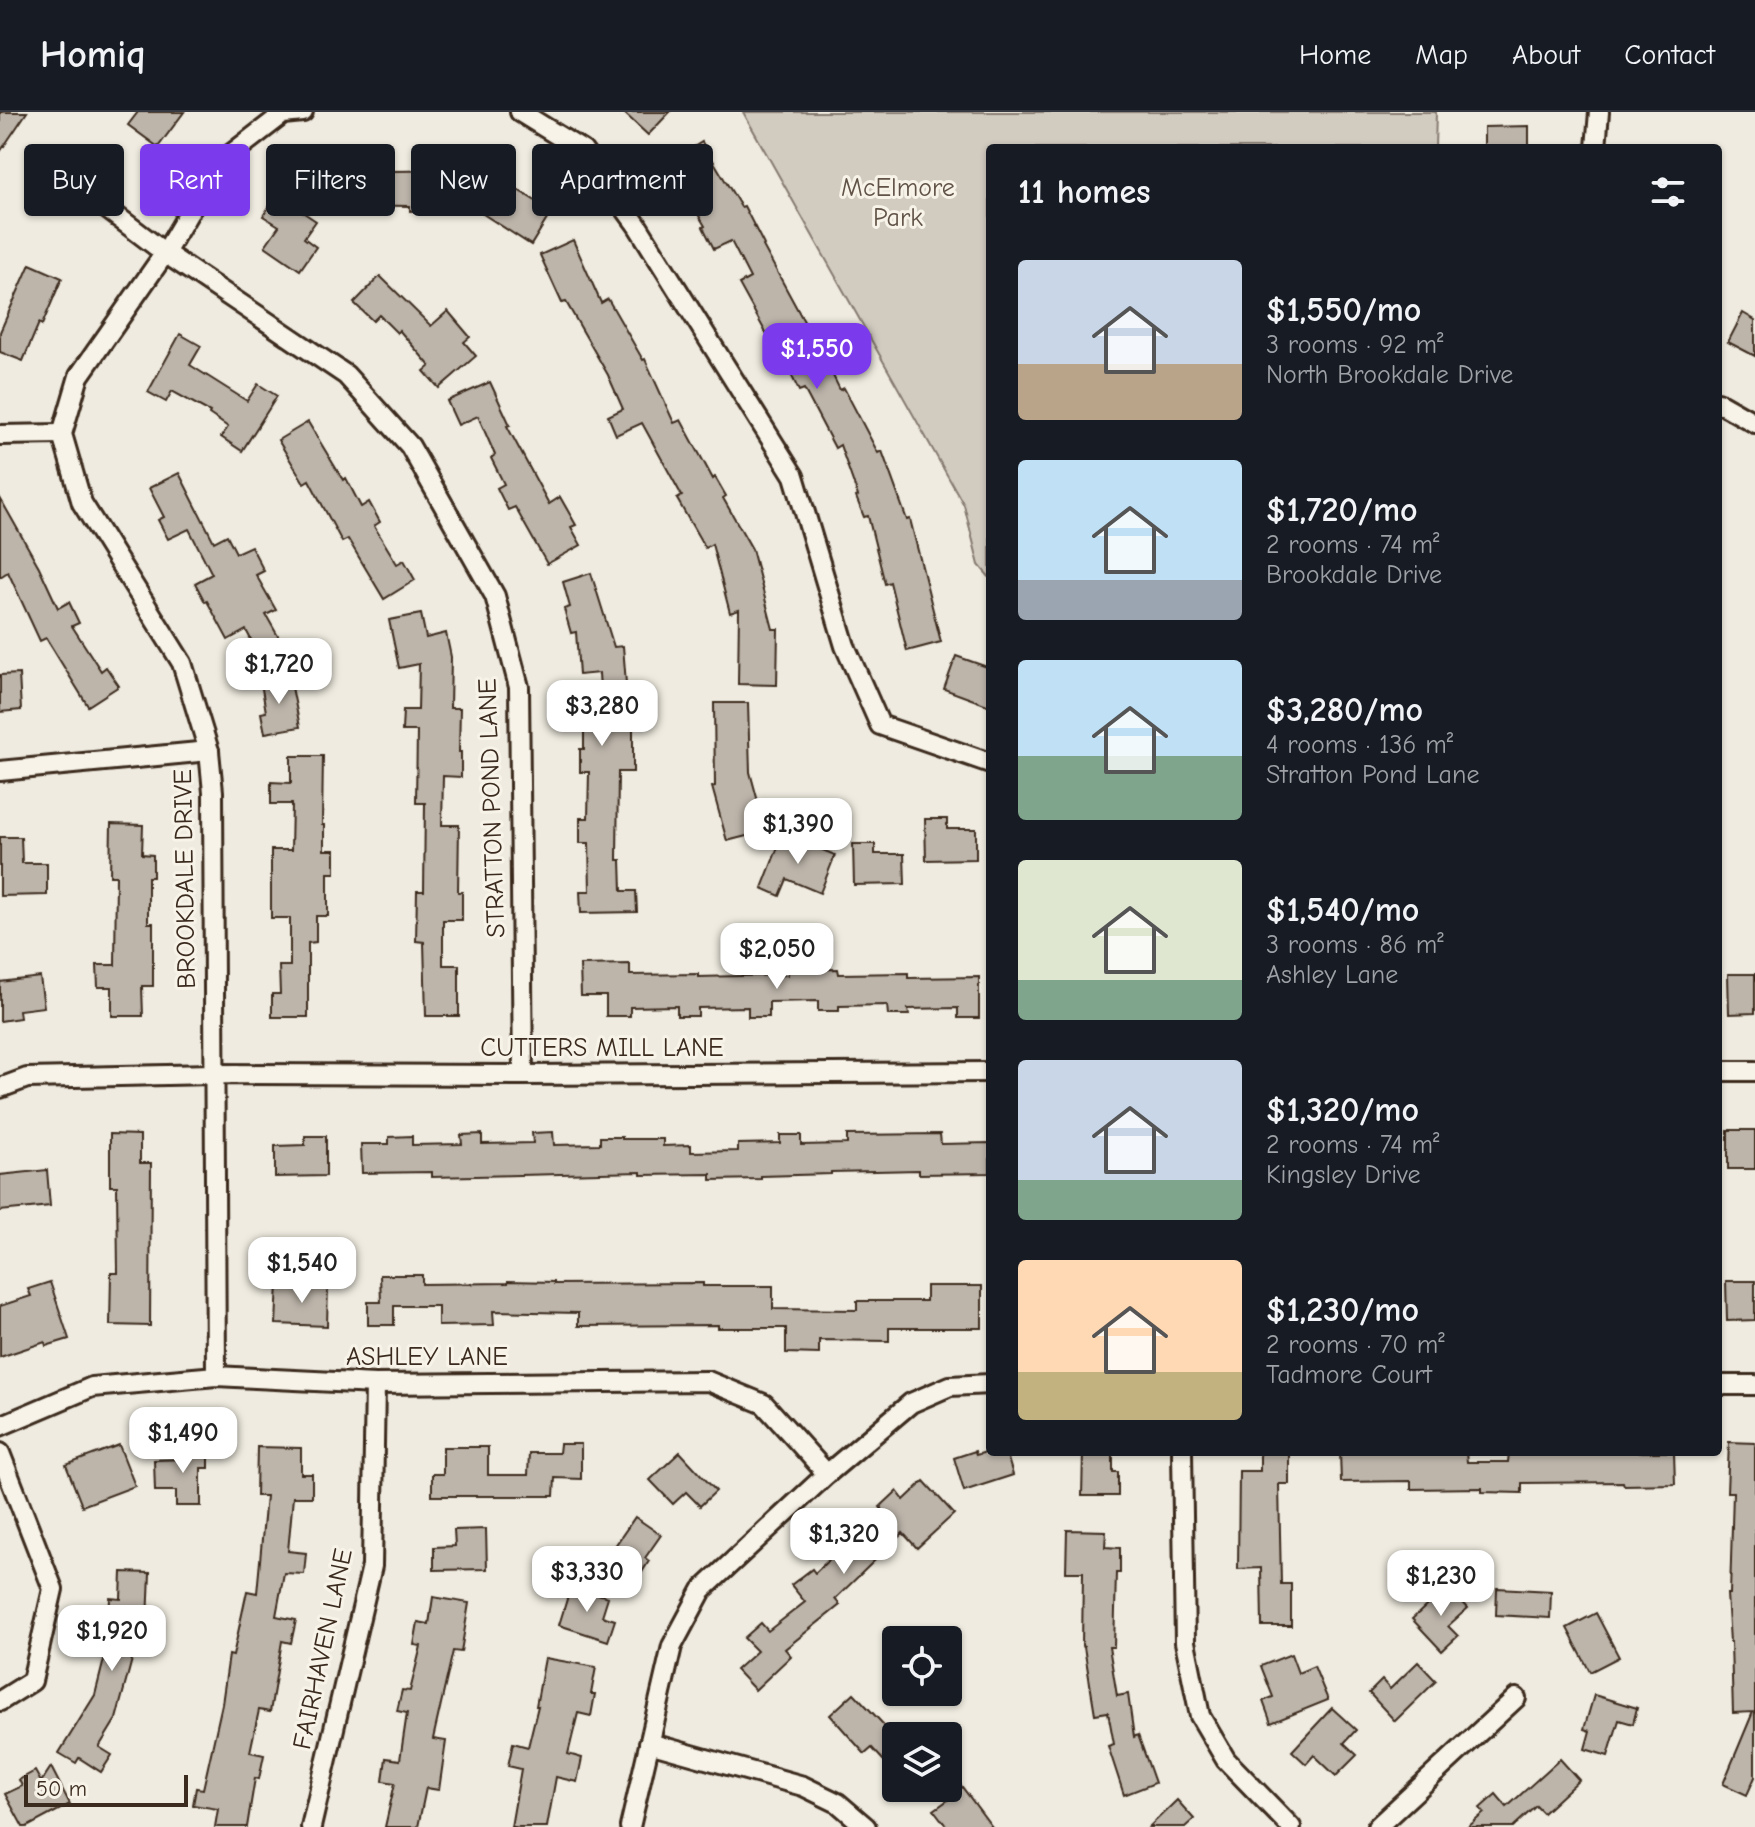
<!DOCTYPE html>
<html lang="en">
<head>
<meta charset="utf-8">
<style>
	:root { --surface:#171b24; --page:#20242c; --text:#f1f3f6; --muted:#9ea1a6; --line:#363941; --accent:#7c3aed }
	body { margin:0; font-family:"Comic Neue",sans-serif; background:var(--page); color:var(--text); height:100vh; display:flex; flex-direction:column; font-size:30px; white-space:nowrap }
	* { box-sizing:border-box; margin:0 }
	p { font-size:26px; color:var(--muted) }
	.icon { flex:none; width:44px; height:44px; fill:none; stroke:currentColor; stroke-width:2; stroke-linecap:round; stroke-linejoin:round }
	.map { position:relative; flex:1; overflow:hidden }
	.drawer { position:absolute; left:986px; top:32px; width:736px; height:1312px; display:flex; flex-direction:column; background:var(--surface); border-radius:8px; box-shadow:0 2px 6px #0004 }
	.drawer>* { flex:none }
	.guide { position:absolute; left:24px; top:32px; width:760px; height:72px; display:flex; gap:16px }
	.buttons { position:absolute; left:882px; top:1514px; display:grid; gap:16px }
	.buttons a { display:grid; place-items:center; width:80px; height:80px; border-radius:8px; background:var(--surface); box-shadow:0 2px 6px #0004; font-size:40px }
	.scale { position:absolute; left:24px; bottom:20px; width:164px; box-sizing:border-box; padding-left:8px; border:4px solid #3b2a1e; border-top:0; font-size:22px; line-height:28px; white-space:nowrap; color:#3b2a1e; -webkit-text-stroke:6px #f7f3e8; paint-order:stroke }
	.price { position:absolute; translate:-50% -68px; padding:0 18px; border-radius:16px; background:#fff; color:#222; font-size:26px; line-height:52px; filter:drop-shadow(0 2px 4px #0008) }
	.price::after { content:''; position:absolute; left:50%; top:48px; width:24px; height:18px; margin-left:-12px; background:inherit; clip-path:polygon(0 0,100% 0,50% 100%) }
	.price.current { background:var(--accent); color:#fff }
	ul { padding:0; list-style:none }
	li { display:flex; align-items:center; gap:24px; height:200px; padding:0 32px }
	li span { display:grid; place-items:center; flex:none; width:224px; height:160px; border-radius:8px; color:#555 }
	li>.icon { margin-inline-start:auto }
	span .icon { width:96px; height:96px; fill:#fffc; stroke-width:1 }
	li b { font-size:34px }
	h2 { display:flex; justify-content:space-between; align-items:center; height:96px; padding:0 32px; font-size:34px }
	.pill { padding:0 28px; border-radius:8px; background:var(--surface); box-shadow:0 2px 6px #0004; font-size:28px; line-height:72px }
	.pill.current { background:var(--accent); color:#fff }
	header { display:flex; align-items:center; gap:48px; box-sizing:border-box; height:112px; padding:0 40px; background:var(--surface); border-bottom:2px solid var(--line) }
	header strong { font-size:38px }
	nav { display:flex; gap:44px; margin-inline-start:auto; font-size:28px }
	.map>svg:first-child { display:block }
</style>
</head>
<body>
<header>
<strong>Homiq</strong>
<nav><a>Home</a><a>Map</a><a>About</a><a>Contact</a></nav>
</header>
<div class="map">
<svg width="1755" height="1715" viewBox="0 0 1755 1715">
	<rect width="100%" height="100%" fill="#efebe0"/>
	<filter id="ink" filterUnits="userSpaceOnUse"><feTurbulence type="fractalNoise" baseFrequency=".0125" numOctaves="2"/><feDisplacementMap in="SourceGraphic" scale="16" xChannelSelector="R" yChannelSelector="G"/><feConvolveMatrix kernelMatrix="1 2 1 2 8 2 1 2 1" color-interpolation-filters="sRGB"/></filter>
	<g filter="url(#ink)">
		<!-- green -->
		<polygon fill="#d1cbc0" stroke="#867a6f" stroke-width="2" points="743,0 1436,0 1435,36 990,36 990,466 979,453 964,393"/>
		<!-- building -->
		<g fill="#bdb5aa" stroke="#3b2a1e" stroke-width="2">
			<polygon points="0,0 27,0 0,40"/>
			<polygon points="138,0 184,0 158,35 128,13"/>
			<polygon points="623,0 670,0 648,23"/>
			<polygon points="1529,14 1529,36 1484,36 1484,15"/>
			<polygon points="702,30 741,95 744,94 764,133 763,134 807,215 809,215 840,278 844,276 878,341 882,339 907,408 910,407 941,530 907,539 890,470 885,472 868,404 864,405 856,385 858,384 840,333 835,336 804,277 799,279 770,219 766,221 739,172 750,166 731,129 714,137 703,115 705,114 668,51"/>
			<polygon points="339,58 391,59 467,58 467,97 410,99 410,94 338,93"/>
			<polygon points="503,69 552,99 531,133 483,102"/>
			<polygon points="277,83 316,109 304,126 316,135 300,158 265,134 279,114 263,104"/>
			<polygon points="573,128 601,191 608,187 643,248 645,247 674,311 681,308 713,367 715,365 726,384 723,386 752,437 773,517 778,517 777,573 738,572 739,498 730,501 712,432 705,436 677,387 682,384 642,311 616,323 608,304 623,297 608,263 566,190 562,191 540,143"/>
			<polygon points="30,152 62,166 42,213 39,211 23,249 0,240 0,220"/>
			<polygon points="380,164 431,214 448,199 470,225 464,230 476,244 439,276 424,259 430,254 399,218 397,221 379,203 373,209 354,191"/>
			<polygon points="1743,201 1755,208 1755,244 1728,230"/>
			<polygon points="180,222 201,234 190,253 247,289 258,272 277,284 242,339 221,325 228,315 209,302 210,300 172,279 166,290 148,280"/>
			<polygon points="490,270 510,313 507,314 549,392 560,385 576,413 571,415 581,433 547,452 515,395 508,398 497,376 504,372 491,346 495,343 478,304 458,313 447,289"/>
			<polygon points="308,310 343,368 346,366 361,395 369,390 380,410 374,414 397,452 404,448 415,468 384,487 348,427 342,430 309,368 304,371 278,328"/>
			<polygon points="179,361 214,430 227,423 236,441 251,434 264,459 256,463 276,498 266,503 279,526 257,539 246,518 228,528 207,489 205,490 195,471 212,462 189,417 168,427 158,408 164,405 149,376"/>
			<polygon points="0,386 39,455 58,496 69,490 79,511 72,514 101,559 106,555 119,574 88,594 46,526 40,529 8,460 0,465"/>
			<polygon points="591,461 614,535 623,534 629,609 633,609 633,660 618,660 617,748 621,748 622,779 636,779 637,800 581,801 580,779 590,779 589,731 580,731 580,706 588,706 589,660 580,660 580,637 584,637 584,608 602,609 599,561 579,563 576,520 571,521 564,497 570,495 563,470"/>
			<polygon points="421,502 426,526 446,521 451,545 450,596 460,596 459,640 461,640 461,665 443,664 442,713 459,713 458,780 462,780 462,808 443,808 443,853 459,853 459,904 426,904 424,830 416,829 417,779 424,779 425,691 416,691 417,619 402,619 403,598 418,598 419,552 399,556 389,508"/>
			<polygon points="956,544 990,556 990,594 944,577"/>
			<polygon points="19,562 21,598 0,600 0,563"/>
			<polygon points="290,565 300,615 265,621 261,601 266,600 261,571"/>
			<polygon points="714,591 748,591 750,660 766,719 727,729 712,675 715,674"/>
			<polygon points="291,644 323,644 322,713 324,713 324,738 335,738 335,761 328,761 328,804 316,804 316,830 308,831 308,905 272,905 272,882 280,882 279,854 290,854 290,806 271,806 271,738 291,738 292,692 271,692 271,670 291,671"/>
			<polygon points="925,707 947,707 947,717 976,717 976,747 926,748"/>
			<polygon points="111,712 143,713 142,742 153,743 153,765 148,765 148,811 153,811 153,874 142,874 143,904 112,904 112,875 98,875 97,853 115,853 116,764 110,764"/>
			<polygon points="783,722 835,743 820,781 787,767 780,784 762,776"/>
			<polygon points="0,725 21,725 22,751 47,751 47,783 0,784"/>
			<polygon points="853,732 875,732 875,742 904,742 905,772 854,773"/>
			<polygon points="630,852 630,863 698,862 698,865 788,863 788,858 838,857 839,862 908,861 908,866 979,865 979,906 958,906 958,896 908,897 909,903 888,903 887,893 839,894 839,899 818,899 818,889 769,890 769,905 748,905 748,895 698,896 698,904 677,904 677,894 630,895 630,904 606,904 606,884 581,884 580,853"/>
			<polygon points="1728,862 1755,862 1755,901 1729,902"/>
			<polygon points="40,865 44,895 19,898 20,906 0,909 0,870"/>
			<rect x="1728" y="1018" width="27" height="39"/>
			<polygon points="553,1020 554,1033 600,1032 600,1025 622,1025 622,1027 663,1027 663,1034 691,1033 691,1040 738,1039 738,1032 780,1031 780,1023 801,1023 801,1033 847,1032 847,1023 940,1022 941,1032 990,1031 990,1061 919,1062 919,1058 831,1060 831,1062 761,1064 761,1067 711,1068 711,1062 641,1063 641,1060 432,1065 432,1060 362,1061 361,1032 389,1032 389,1025 412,1024 412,1033 462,1032 461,1023 482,1022 482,1032 533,1031 532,1021"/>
			<polygon points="110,1022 140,1023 140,1051 151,1051 150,1214 110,1213 111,1161 118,1161 117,1074 110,1074"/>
			<polygon points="305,1024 326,1024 326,1064 275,1065 275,1034 305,1033"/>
			<polygon points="47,1058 50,1094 0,1099 0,1063"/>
			<polygon points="380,1163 422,1163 422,1172 508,1171 508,1169 554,1170 554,1172 703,1171 703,1174 773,1174 773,1197 857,1198 857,1189 926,1189 926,1174 982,1174 982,1216 889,1216 889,1229 819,1228 819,1242 786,1241 786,1216 718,1216 718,1213 578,1214 578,1201 493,1199 494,1213 438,1214 438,1194 394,1194 394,1213 368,1213 368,1190 381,1190"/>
			<polygon points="1726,1169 1755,1169 1755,1208 1727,1209"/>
			<polygon points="50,1170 69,1227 46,1234 45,1230 0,1245 0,1194 31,1184 28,1177"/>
			<polygon points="278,1171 328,1173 327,1214 276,1212"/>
			<polygon points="1729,1330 1755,1331 1755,1665 1747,1683 1723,1672 1753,1600 1733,1601 1731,1530 1730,1530 1727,1482 1730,1482 1733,1380 1727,1380"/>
			<polygon points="560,1332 581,1332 581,1367 555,1366 554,1384 432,1384 432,1362 443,1362 443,1335 488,1335 488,1363 528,1363 529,1341 559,1341"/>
			<polygon points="119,1333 135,1374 82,1394 66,1353"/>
			<polygon points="185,1333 209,1333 209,1356 201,1356 201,1394 176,1394 176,1379 155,1379 154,1348 185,1347"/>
			<polygon points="257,1335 301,1336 301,1362 312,1362 312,1385 293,1385 288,1439 306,1441 304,1462 284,1461 276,1504 296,1508 291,1531 282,1529 270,1600 259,1598 250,1640 264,1643 259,1667 255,1666 247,1715 215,1715 218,1697 193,1693 196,1676 203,1677 222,1592 229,1543 233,1544 247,1479 257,1481 266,1384 256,1384"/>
			<polygon points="975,1339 976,1343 986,1340 1006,1340 1013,1363 964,1379 954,1346"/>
			<polygon points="680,1340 716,1379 700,1394 686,1380 673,1392 650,1368"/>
			<polygon points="1083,1340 1113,1340 1113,1360 1118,1360 1118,1384 1082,1384"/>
			<polygon points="1260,1340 1289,1340 1289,1372 1279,1372 1281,1472 1291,1472 1291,1514 1262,1514 1261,1456 1238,1457 1239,1359 1260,1359"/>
			<polygon points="1340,1340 1466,1340 1467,1350 1508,1350 1509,1340 1674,1340 1675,1372 1624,1373 1623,1370 1522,1371 1522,1381 1482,1380 1482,1376 1411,1377 1411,1369 1341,1370"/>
			<polygon points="924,1369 954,1402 917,1436 903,1421 835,1487 840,1493 785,1537 791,1544 755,1578 736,1558 757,1539 744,1526 761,1511 768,1519 805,1490 791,1473 812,1457 815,1461 882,1397 880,1395 897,1379 904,1388"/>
			<polygon points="635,1405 661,1423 645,1446 649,1449 637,1468 606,1447"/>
			<polygon points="486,1417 487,1457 434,1458 434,1435 455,1434 454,1418"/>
			<polygon points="1067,1418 1106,1419 1105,1435 1120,1436 1120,1461 1116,1461 1114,1535 1109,1535 1117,1584 1128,1582 1134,1625 1138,1623 1155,1671 1124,1683 1108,1634 1114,1632 1108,1600 1095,1602 1084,1535 1082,1534 1083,1460 1066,1460"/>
			<polygon points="122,1460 150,1461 148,1510 142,1510 116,1607 99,1635 112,1643 101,1660 79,1646 76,1651 59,1641 95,1583 114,1508 109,1508 110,1486 121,1487"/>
			<polygon points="571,1474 608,1485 602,1504 615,1508 608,1529 559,1513"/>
			<polygon points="1448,1474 1468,1496 1448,1514 1458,1524 1442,1539 1412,1507"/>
			<polygon points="1497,1476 1551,1479 1550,1506 1496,1503"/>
			<polygon points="433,1485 469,1491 461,1540 453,1539 433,1627 446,1629 439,1678 426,1676 418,1715 385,1715 395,1671 383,1669 386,1646 400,1648 407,1601 397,1599 402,1578 410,1579 421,1534 414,1533 418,1510 429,1512"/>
			<polygon points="1596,1501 1619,1545 1590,1560 1567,1516"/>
			<polygon points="1291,1542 1298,1561 1314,1554 1328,1588 1271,1611 1263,1589 1273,1585 1261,1554"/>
			<polygon points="545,1546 596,1555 591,1582 595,1582 591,1604 578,1601 568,1642 582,1646 577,1670 556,1665 547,1715 511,1715 521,1657 508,1654 513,1631 528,1635 538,1594 536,1594"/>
			<polygon points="1418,1550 1436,1569 1395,1609 1369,1581 1382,1568 1390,1577"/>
			<polygon points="854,1581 896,1626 896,1662 872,1636 865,1642 830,1603"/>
			<polygon points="1594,1583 1637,1596 1633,1612 1619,1608 1608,1644 1585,1637 1590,1619 1584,1617"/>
			<polygon points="1332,1596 1356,1618 1344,1631 1357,1643 1336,1664 1314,1643 1306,1652 1292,1639"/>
			<polygon points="1560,1647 1579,1668 1543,1701 1536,1694 1513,1715 1468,1715 1484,1701 1480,1696 1496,1682 1507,1695"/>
			<polygon points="51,1655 70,1692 27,1715 23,1715 5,1682 22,1674 19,1668 35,1659 41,1670"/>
			<polygon points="948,1656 992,1715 947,1715 934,1698 948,1688"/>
			<polygon points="1177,1688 1194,1707 1185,1715 1149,1715"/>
		</g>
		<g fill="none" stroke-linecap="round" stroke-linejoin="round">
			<defs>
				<g id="minor">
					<polyline points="520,0 583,39 637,113 794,364 845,534 880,613 990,651"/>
					<polyline points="1596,36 1599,0"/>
					<polyline points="81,77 165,141 346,263 410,334 495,484 519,575 523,963"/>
					<polyline points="1718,290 1755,311"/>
					<polyline points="0,323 62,322"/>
					<polyline points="0,659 209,639"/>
					<polyline points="1718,959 1755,959"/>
					<polyline points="0,976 27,966 213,962 523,963 990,960"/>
					<polyline points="216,1264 213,680 209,639 182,551 82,391 62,322 79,264 165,141 217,53 283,2 303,0"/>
					<polyline points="1718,1273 1755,1273"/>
					<polyline points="0,1314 92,1275 216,1264 375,1272 708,1269 764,1292 827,1362"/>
					<polyline points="1182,1340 1185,1530 1200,1604 1226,1648 1291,1715"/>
					<polyline points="0,1341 53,1477 32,1569 0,1589"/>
					<polyline points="649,1631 803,1674 838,1691 866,1715"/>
					<polyline points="311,1715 372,1454 375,1272"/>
					<polyline points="630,1715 672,1534 702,1478 827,1362 911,1291 950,1274 990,1272"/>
					<polyline points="1377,1715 1516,1586"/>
				</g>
			</defs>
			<!-- minor casing -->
			<use href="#minor" stroke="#3b2a1e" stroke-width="24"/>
			<!-- minor -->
			<use href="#minor" stroke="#f7f3e8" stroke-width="18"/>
		</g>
	</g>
	<g text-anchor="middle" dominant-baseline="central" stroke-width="6" stroke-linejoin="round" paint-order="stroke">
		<!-- park labels -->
		<g font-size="26" fill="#605246" stroke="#f7f3e8">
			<text x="898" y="76">McElmore<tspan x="898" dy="30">Park</tspan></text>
		</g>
		<!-- street labels -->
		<g font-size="26" fill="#3b2a1e" stroke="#f7f3e8">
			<text transform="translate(492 696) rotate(-92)">STRATTON POND LANE</text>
			<text transform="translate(185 767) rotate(-91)">BROOKDALE DRIVE</text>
			<text x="602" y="936">CUTTERS MILL LANE</text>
			<text x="427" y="1245">ASHLEY LANE</text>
			<text transform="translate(323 1537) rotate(-78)">FAIRHAVEN LANE</text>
		</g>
	</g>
</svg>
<div class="buttons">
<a><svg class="icon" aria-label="locate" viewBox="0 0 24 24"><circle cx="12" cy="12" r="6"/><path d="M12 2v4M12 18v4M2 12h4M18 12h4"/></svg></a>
<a><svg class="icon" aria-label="layers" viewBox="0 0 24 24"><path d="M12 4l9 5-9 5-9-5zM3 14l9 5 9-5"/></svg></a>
</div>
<div class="scale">50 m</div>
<b class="price current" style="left:817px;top:279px">$1,550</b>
<b class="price" style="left:279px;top:594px">$1,720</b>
<b class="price" style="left:602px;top:636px">$3,280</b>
<b class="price" style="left:798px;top:754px">$1,390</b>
<b class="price" style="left:777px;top:879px">$2,050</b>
<b class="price" style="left:302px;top:1193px">$1,540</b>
<b class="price" style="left:183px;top:1363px">$1,490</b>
<b class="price" style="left:844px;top:1464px">$1,320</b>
<b class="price" style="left:587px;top:1502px">$3,330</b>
<b class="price" style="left:1441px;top:1506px">$1,230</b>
<b class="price" style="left:112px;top:1561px">$1,920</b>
<div class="guide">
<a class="pill">Buy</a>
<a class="pill current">Rent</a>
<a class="pill">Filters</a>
<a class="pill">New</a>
<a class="pill">Apartment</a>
</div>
<section class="drawer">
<h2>11 homes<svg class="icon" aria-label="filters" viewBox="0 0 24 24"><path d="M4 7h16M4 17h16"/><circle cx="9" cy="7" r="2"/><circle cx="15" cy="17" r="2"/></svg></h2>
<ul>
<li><span style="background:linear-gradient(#c9d6e8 65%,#b9a48a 0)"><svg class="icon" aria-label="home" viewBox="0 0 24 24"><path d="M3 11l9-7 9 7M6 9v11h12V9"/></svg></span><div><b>$1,550/mo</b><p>3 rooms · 92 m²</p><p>North Brookdale Drive</p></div></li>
<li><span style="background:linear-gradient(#bfe0f5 75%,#9aa5b1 0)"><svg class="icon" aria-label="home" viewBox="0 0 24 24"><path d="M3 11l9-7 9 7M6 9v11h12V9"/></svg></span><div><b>$1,720/mo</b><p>2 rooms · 74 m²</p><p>Brookdale Drive</p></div></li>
<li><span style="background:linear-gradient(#bfe0f5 60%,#7fa58c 0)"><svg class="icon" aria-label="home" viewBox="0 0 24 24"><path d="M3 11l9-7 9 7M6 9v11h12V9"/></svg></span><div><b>$3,280/mo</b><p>4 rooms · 136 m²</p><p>Stratton Pond Lane</p></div></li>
<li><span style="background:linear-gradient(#dfe7d0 75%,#7fa58c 0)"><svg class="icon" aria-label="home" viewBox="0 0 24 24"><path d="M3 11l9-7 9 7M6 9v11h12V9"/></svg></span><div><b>$1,540/mo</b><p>3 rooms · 86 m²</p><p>Ashley Lane</p></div></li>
<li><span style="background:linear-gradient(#c9d6e8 75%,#7fa58c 0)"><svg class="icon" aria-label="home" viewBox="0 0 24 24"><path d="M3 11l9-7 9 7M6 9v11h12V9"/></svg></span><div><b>$1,320/mo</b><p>2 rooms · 74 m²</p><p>Kingsley Drive</p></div></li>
<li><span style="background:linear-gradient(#ffd9b3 70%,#c2b280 0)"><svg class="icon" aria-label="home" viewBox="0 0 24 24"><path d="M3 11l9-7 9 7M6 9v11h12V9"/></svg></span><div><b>$1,230/mo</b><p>2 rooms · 70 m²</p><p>Tadmore Court</p></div></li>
</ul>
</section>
</div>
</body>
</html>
